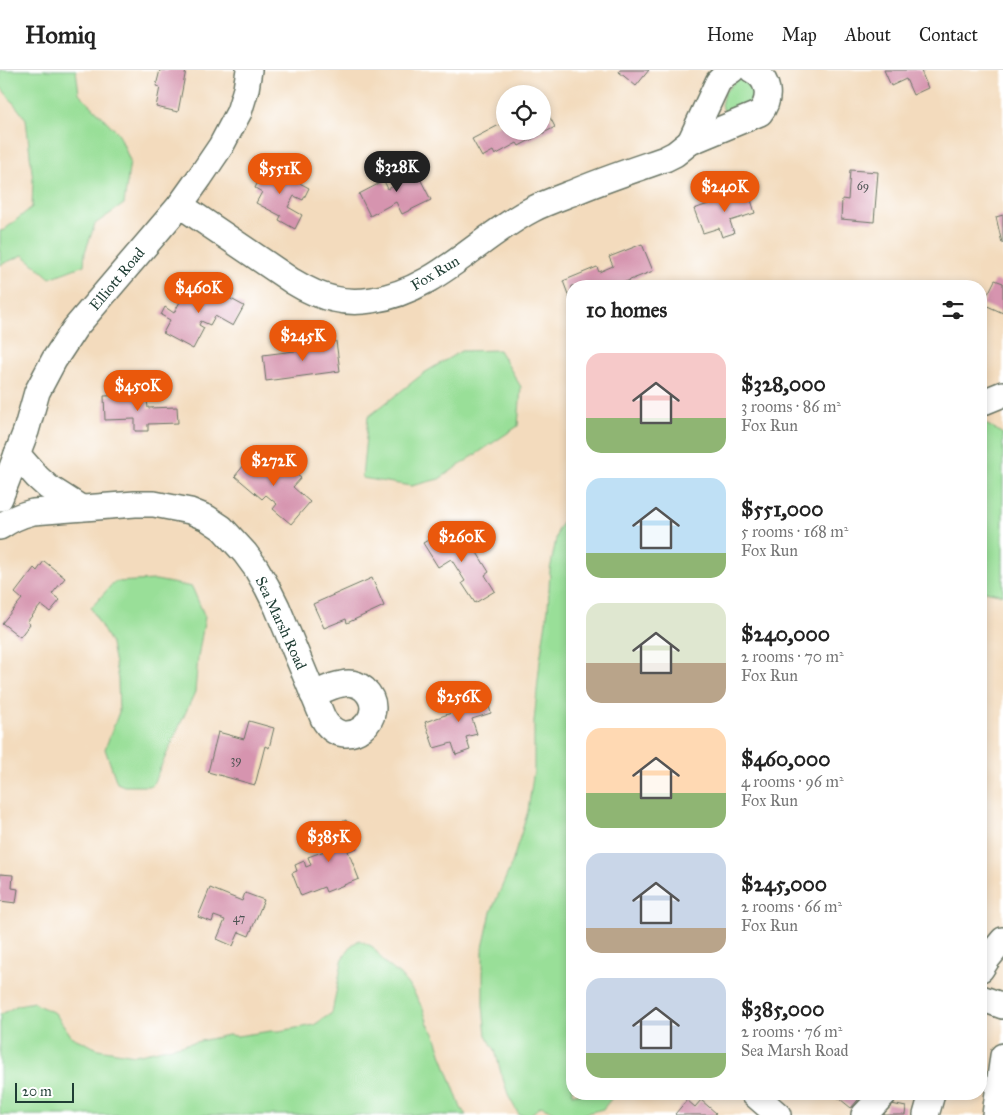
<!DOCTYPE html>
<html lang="en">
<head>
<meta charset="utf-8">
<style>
	:root { --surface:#fff; --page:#f2f2f2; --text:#222; --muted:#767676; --line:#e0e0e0; --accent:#ea580c }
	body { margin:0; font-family:"IM FELL Great Primer",serif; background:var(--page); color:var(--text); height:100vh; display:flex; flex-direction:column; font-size:19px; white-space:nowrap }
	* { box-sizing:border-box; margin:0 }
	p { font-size:16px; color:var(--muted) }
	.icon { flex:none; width:28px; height:28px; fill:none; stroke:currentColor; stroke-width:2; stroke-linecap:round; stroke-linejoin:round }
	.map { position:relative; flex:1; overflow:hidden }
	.panel { position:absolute; left:566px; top:210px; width:421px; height:820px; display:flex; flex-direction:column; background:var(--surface); border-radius:20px; box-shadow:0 2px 8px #0003 }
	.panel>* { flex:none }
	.buttons { position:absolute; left:496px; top:15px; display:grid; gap:10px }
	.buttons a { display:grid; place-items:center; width:55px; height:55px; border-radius:50%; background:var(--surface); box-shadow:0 2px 8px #0003; font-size:25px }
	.scale { position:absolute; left:15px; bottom:12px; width:59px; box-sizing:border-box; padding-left:5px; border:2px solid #1f3d34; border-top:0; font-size:14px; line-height:18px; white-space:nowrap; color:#1f3d34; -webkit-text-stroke:4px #fff; paint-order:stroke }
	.price { position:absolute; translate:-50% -42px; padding:0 11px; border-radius:18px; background:var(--accent); color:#fff; font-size:16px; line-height:32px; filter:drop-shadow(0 1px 2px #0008) }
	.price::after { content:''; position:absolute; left:50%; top:30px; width:15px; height:11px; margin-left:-8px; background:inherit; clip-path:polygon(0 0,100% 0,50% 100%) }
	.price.current { background:#222; color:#fff }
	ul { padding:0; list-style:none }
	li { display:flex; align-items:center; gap:15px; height:125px; padding:0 20px }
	li span { display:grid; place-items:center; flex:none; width:140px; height:100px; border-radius:15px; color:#555 }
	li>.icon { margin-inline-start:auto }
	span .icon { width:60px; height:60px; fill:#fffc; stroke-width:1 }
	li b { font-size:21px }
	h2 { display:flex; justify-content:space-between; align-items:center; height:60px; padding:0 20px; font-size:21px }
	header { display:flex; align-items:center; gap:30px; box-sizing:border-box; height:70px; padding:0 25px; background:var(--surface); border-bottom:1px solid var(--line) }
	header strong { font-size:24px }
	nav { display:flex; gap:28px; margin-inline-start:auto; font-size:18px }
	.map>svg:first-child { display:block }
</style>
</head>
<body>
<header>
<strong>Homiq</strong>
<nav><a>Home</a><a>Map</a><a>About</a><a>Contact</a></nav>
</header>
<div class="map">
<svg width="1003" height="1045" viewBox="0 0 1003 1045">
	<rect width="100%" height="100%" fill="#fff"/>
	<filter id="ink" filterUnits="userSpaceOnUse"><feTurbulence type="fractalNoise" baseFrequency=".02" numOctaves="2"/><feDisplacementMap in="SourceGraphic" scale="10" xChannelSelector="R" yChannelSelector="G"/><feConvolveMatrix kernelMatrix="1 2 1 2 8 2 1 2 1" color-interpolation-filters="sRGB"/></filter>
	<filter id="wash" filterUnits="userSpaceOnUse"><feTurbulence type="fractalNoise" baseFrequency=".0096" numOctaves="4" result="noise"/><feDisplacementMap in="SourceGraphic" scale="20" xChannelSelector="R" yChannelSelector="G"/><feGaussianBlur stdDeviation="1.12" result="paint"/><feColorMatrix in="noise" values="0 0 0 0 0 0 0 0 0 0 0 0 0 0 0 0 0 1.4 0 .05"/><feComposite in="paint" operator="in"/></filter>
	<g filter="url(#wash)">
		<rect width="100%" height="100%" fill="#f3dbbd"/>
		<!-- green -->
		<g fill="#99df98" stroke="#5c8e66">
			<polygon points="0,0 76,0 79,23 119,64 130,91 124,134 95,154 85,182 84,195 50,208 23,185 0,195 0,161 4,160 32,137 33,111 26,49 0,16"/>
			<path d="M 742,8 L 750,10 L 756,23 C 749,38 743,37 729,43 L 725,42 L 721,35 L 724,23 L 737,9 Z"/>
			<polygon points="499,280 521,317 518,356 439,409 411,416 362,408 368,347 424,303 461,281"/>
			<polygon points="981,351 1003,364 1003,525 981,520"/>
			<polygon points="572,439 572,1024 615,1024 603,1039 579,1045 561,1045 541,1036 530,1045 519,1045 509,1027 501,1003 495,980 486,965 483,935 483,878 491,842 512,793 528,741 534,699 534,652 540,590 548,539 550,500 558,459 570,441"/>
			<polygon points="156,510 192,517 205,547 198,587 195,622 152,716 124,716 117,713 105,679 119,642 118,609 111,574 91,538 114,512"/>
			<polygon points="359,870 373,877 385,893 400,905 413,921 423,939 428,954 435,965 442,986 461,1038 466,1045 0,1045 0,945 18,935 34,932 37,935 55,943 72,967 98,979 135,985 228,965 237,966 271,961 279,961 314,955 332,943 343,887 352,875"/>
		</g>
		<g id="blocks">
			<!-- building -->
			<g fill="#d694af">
				<polygon points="160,0 186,0 178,42 156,37 160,17 156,16"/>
				<polygon points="620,0 649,0 636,16 619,2"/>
				<polygon points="884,0 924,0 921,1 928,18 913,25 906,9 891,16"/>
				<polygon points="542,32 555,57 519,76 517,73 495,85 493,81 482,87 472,69 505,52 505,61 542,61"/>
				<polygon points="411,91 431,130 402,144 396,132 370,146 359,124 384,111 388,119 403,111 396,98"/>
				<polygon points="266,95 309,118 303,130 294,126 288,137 302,145 295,159 279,150 281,146 256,133 262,122 255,118"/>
				<polygon points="850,100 878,102 874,152 841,149 842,129 848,130"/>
				<polygon points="748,120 755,143 730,151 734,163 722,167 719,158 703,163 694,139"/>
				<polygon points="1003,145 1003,173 1002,173 996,147"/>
				<polygon points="642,174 653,201 615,216 572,216 572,235 563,211 597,197 599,202 613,196 609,187"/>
				<polygon points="196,210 244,236 233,256 215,246 210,255 201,251 199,255 204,258 193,279 163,263 170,250 161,245 165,237 174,243 182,228 185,230"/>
				<polygon points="995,210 1003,213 1003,243 983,234"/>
				<polygon points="336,271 340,301 266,311 263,285 310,279 309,275"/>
				<polygon points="132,322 132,326 138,326 138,330 147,330 148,338 177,337 178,353 148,354 148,361 135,361 135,349 105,350 104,326 125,325 124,323"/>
				<polygon points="254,383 282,407 289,399 301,408 293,417 310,432 291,454 273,439 277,434 266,425 262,429 235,406"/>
				<polygon points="447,459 455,472 466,465 489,502 485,505 495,521 475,533 462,513 465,511 451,489 438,497 423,473"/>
				<polygon points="44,491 65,508 52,524 60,530 50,542 41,535 27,552 30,554 20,567 2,553 22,529 15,523 34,498 37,501"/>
				<polygon points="372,508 384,536 347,553 346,549 324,558 313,534"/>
				<polygon points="484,619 491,643 472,649 477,664 466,667 470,680 456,685 452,673 434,678 425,652 466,638 462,626"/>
				<polygon points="249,651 274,658 269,678 265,676 255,715 208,702 218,662 244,669"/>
				<polygon points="346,750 357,778 348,781 359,809 326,822 324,817 301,826 292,803 297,801 295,795 304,791 306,797 311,795 308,787 330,779 323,760"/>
				<polygon points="0,804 13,805 12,818 18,819 16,833 0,831"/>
				<polygon points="210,818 242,831 245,823 264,830 249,866 239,862 233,876 217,869 225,850 214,846 212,852 198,847"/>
				<polygon points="836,1024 863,1024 851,1038 835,1025"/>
				<polygon points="687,1030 695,1037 701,1030 716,1043 714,1045 676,1045 675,1044"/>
				<polygon points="887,1033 906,1037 905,1045 884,1045"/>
			</g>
		</g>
	</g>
	<g filter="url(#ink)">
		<use href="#blocks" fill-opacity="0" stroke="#697464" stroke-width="1"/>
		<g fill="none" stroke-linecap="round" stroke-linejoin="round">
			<defs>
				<g id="minor">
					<polyline points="690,72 718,12 726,4 732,0"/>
					<path d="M 180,135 L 292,211 C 305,219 319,226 334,229 C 346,232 359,232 372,230 C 436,221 478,167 533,139 C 545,133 559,128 572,123 C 602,110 633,100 665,89 L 675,84 L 690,72 L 760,43 C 772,28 769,9 752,0"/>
					<polyline points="981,333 1003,324"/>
					<polyline points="17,384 37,407 48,417 81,438"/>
					<polyline points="0,428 26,361 37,322 54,290 75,258 180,135 200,107 221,76 239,42 246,19 249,0"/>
					<path d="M 0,457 C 11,449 21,445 33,442 L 135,434 L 154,434 L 190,441 L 207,448 L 222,458 L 245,483 L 256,498 L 267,517 L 277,537 L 323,648 C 344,687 393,646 364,619 C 358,614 350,612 342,614 C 332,615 322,621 313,625"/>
					<polyline points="981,899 988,888 1003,870"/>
					<polyline points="981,928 1003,936"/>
					<polyline points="754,1024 778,1045"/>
					<polyline points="864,1045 884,1024"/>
					<polyline points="926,1045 932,1024"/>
					<polyline points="995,1045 1003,986"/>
				</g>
			</defs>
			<!-- minor casing -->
			<use href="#minor" stroke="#697464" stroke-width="28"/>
			<!-- minor -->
			<use href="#minor" stroke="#fff" stroke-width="25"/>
		</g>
	</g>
	<g text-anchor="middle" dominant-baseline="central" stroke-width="4.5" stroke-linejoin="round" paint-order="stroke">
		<!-- number labels -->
		<g font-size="12" fill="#4d5353">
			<text x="863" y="116">69</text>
			<text x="236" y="690">39</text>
			<text x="239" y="848">47</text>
		</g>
		<!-- street labels -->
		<g font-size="15" fill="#1f3d34" stroke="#fff">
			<text transform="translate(435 203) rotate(-31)">Fox Run</text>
			<text transform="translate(117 209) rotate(-50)">Elliott Road</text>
			<text transform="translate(281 553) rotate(65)">Sea Marsh Road</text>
		</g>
	</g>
</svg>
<div class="buttons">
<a><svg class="icon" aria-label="locate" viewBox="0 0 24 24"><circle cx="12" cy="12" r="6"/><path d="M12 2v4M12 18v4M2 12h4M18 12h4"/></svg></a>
</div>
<div class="scale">20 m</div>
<b class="price current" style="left:397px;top:123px">$328K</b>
<b class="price" style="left:280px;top:125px">$551K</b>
<b class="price" style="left:725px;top:143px">$240K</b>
<b class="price" style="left:199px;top:244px">$460K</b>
<b class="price" style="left:303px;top:292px">$245K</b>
<b class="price" style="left:138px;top:342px">$450K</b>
<b class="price" style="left:274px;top:417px">$272K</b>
<b class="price" style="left:462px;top:493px">$260K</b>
<b class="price" style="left:459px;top:653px">$256K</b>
<b class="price" style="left:329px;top:793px">$385K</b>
<section class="panel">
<h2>10 homes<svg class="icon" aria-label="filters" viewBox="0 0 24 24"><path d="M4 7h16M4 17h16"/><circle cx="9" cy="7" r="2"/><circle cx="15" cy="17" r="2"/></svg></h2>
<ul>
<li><span style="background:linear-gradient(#f6c9c9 65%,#8fb573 0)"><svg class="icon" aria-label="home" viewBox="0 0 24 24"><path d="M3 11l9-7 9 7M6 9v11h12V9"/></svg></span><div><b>$328,000</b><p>3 rooms · 86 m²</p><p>Fox Run</p></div></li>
<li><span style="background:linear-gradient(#bfe0f5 75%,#8fb573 0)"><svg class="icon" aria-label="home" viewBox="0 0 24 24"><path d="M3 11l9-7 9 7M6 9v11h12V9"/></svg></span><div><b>$551,000</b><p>5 rooms · 168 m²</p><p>Fox Run</p></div></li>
<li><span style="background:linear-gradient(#dfe7d0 60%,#b9a48a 0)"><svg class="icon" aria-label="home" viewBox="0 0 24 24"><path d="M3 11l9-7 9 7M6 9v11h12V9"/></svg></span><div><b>$240,000</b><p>2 rooms · 70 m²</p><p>Fox Run</p></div></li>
<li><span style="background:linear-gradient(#ffd9b3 65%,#8fb573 0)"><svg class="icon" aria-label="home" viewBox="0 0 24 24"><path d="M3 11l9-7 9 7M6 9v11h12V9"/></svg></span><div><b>$460,000</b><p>4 rooms · 96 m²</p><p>Fox Run</p></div></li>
<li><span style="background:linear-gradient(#c9d6e8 75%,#b9a48a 0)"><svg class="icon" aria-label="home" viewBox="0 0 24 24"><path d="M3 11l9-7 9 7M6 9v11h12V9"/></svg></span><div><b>$245,000</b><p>2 rooms · 66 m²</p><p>Fox Run</p></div></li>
<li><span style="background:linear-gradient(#c9d6e8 75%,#8fb573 0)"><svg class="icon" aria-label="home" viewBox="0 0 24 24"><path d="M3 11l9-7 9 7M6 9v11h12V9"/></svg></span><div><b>$385,000</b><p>2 rooms · 76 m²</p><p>Sea Marsh Road</p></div></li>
</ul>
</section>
</div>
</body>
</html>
